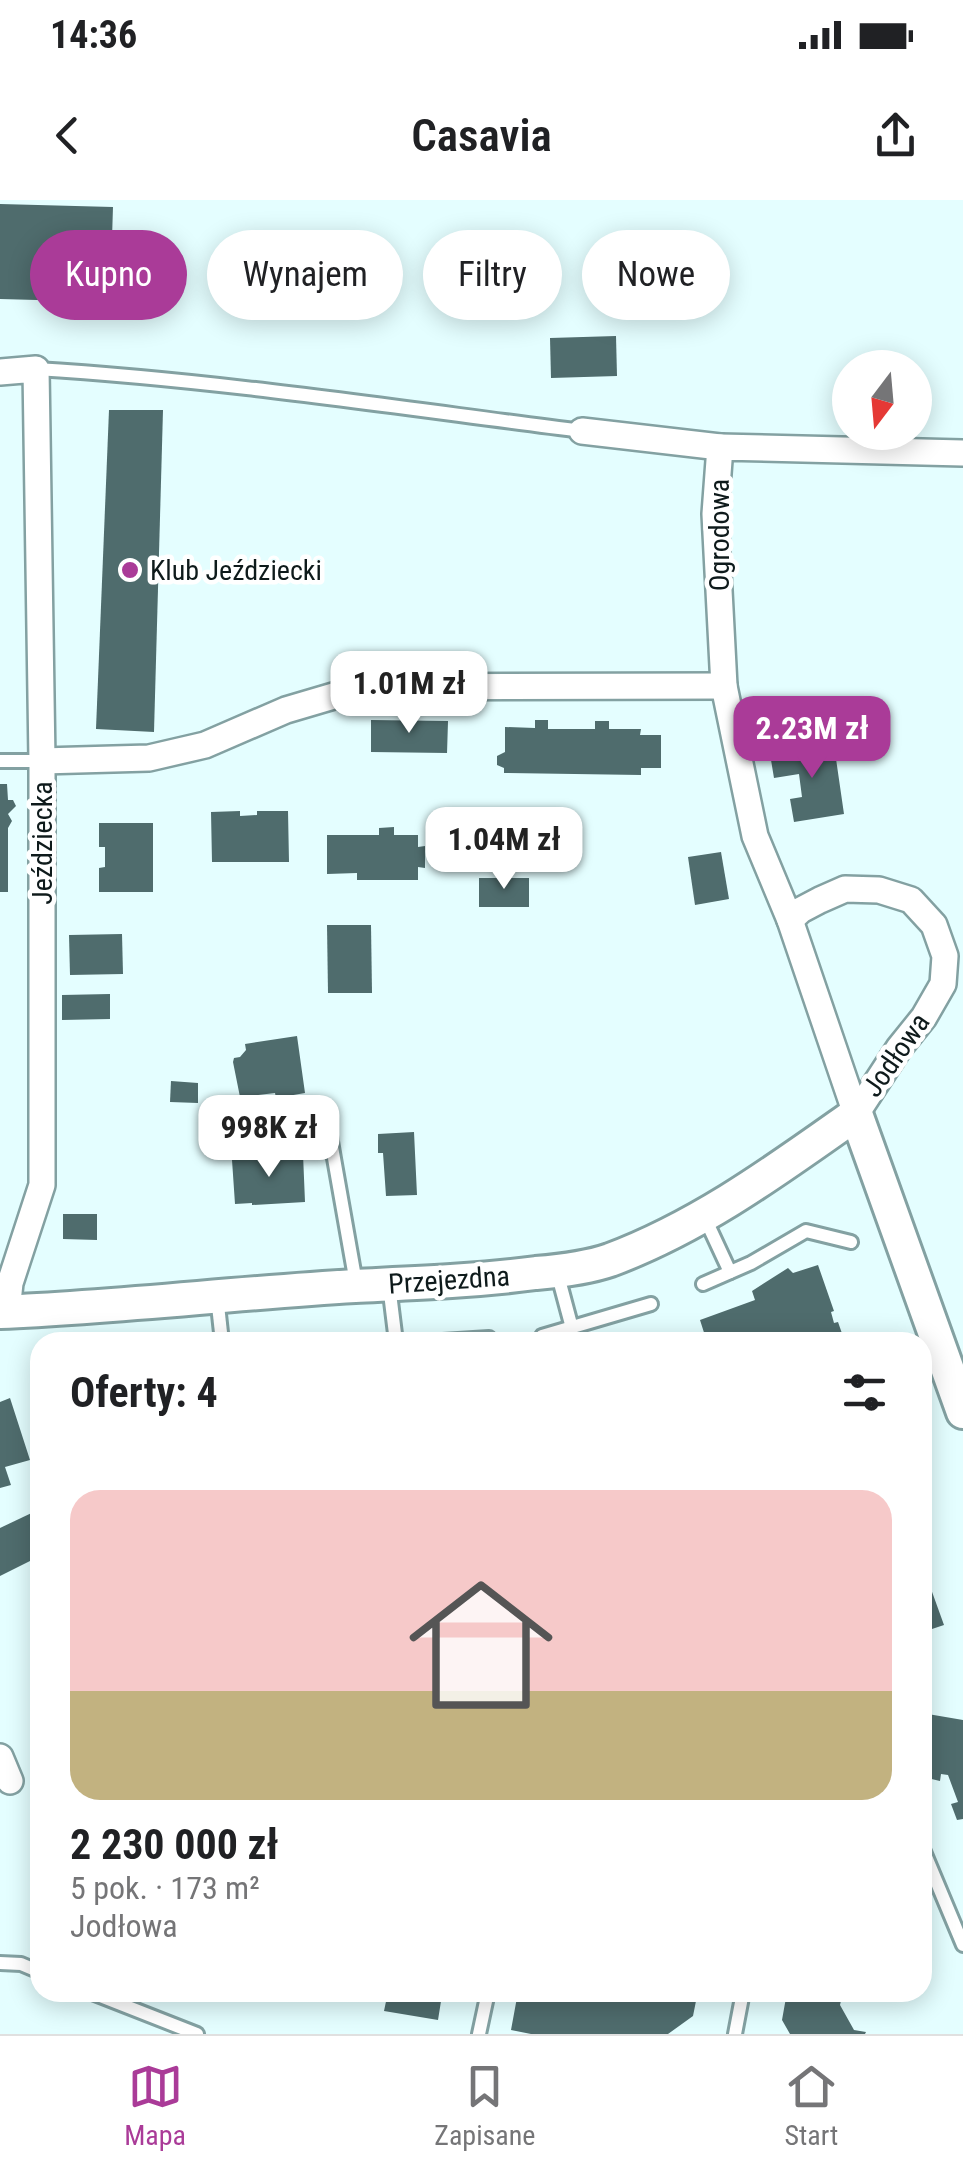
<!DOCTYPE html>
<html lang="pl">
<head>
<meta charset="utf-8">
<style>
	:root { --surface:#fff; --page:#f6f6f6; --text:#202124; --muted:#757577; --line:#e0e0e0; --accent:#aa3b98 }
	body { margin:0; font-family:"Roboto Condensed",sans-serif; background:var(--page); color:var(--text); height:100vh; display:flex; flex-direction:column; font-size:38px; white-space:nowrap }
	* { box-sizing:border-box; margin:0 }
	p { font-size:32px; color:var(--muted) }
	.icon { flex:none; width:55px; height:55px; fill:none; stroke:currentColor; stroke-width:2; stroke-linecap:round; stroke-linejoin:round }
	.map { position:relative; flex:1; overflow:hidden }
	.panel { position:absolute; left:30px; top:1132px; width:902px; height:670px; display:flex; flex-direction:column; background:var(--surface); border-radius:30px; box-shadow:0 5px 25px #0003 }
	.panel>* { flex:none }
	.guide { position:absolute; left:30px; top:30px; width:905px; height:90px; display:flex; gap:20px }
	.needle { width:65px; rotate:196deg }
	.buttons { position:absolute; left:832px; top:150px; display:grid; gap:20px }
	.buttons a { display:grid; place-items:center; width:100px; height:100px; border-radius:50%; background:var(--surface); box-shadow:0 5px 25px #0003; font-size:50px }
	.price { position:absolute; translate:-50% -85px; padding:0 22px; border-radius:20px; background:#fff; color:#222; font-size:32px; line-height:65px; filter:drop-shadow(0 2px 5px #0008) }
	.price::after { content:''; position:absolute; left:50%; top:60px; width:30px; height:22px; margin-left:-15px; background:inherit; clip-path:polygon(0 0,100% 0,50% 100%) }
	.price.active { background:var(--accent); color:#fff }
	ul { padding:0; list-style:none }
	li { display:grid; align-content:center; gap:20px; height:530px; padding:0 40px }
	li+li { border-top:2px solid var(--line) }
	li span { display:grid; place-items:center; height:310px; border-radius:30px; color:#555 }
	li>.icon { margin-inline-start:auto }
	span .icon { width:180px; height:180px; fill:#fffc; stroke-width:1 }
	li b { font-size:42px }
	h2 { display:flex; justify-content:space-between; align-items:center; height:120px; padding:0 40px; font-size:42px }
	.chip { padding:0 35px; border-radius:45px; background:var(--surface); box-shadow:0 5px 25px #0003; font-size:35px; line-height:90px }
	.chip.active { background:var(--accent); color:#fff }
	.status { display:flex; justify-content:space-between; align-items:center; height:70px; padding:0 50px; background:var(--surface); direction:ltr }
	.status svg { height:28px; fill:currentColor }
	header { display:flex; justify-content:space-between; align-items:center; height:130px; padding:0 40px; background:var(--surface); font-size:45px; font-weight:600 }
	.tab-bar { display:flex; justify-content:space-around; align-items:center; height:140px; border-top:2px solid var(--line); background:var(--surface); font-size:28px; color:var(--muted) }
	.tab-bar a { display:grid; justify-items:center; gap:5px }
	.tab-bar .active { color:var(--accent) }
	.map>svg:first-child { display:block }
</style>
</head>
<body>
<div class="status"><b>14:36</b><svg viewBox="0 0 49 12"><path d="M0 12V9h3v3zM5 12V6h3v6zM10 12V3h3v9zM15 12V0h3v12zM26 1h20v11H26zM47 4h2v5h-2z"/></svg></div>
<header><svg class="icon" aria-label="back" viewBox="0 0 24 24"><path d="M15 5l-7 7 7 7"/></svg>Casavia<svg class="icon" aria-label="share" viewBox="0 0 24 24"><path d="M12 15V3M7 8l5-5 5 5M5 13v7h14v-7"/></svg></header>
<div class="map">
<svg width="963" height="1834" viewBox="0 0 963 1834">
	<rect width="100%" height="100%" fill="#e4feff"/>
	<!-- building -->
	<g fill="#4f6c6d">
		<polygon points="0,4 113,7 110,102 0,99"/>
		<polygon points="616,136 617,176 551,178 550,138"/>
		<polygon points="109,210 163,210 154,532 96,529"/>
		<polygon points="371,520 448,521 447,553 371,552"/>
		<polygon points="535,520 548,520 548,529 595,529 595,521 609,521 609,529 641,529 640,535 661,535 661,568 641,568 641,575 504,573 504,568 497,565 497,556 505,552 505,527 535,528"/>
		<polygon points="834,545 844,614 794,622 790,599 802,597 799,574 774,578 770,554"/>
		<polygon points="0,584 7,584 8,600 13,600 16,606 8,614 12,621 8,628 8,692 0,692"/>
		<polygon points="240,611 240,616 257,615 257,611 288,611 289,662 212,662 211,612"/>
		<polygon points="99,623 153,623 153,692 99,692 99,668 105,667 105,647 99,647"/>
		<polygon points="394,627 394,635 418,635 418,647 425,646 425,668 418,667 418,680 357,680 357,673 327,674 327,635 379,635 379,628"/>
		<polygon points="721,652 729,699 695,705 688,657"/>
		<rect x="479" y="678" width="50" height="29"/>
		<polygon points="327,725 371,725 372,793 328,793"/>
		<polygon points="122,734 123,774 70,775 69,735"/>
		<polygon points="110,794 110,819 62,820 62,795"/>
		<polygon points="297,836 305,893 276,898 275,893 240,897 233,862 234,858 240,857 246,850 245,844"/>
		<polygon points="171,881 198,883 198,903 170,902"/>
		<polygon points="414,932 417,995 386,996 383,953 378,953 378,934"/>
		<polygon points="303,954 305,1002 252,1005 252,1003 235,1004 232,960 250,959 249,957"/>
		<polygon points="63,1014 97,1014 97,1040 63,1039"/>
		<polygon points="818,1065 834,1111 831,1112 834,1123 838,1122 845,1142 707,1142 700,1120 755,1100 752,1091 788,1068 793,1073"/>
		<polygon points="663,1134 666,1142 650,1142 649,1137"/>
		<polygon points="40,1170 40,1202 39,1202 30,1172"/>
		<polygon points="10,1198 30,1260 5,1267 11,1285 0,1288 0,1202"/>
		<polygon points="40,1309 40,1356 0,1376 0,1328"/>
		<polygon points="922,1366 927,1378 924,1380 928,1390 931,1389 944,1425 932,1429 922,1427"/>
		<polygon points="922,1513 963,1520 963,1619 957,1620 951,1604 958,1602 948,1575 941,1574 940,1581 923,1577"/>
		<polygon points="388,1792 454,1792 453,1797 442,1795 438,1820 384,1811"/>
		<polygon points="518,1792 607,1792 621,1795 626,1802 639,1792 704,1792 702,1802 696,1801 693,1816 668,1834 531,1834 511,1830"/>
		<polygon points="787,1792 843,1792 840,1805 854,1830 866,1832 865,1834 790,1834 782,1820"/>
	</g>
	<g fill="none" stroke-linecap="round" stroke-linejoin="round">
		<defs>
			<g id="service">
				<path d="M 36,169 C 218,180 400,208 582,231"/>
				<polyline points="0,561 42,561"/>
				<polyline points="329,930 356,1083"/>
				<polyline points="704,1016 730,1072"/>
				<polyline points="557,1072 572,1128"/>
				<polyline points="703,1084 751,1063 806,1031 851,1042"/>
				<polyline points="389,1085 396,1142"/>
				<polyline points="217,1096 222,1142"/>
				<polyline points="542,1136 651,1104"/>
				<polyline points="427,1142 489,1138"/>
				<polyline points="922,1647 963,1745"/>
				<polyline points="0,1763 21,1764 40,1772"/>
				<polyline points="90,1792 197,1834"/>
				<polyline points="479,1834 488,1792"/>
				<polyline points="735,1834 743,1792"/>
			</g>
			<g id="minor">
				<polyline points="0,172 36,169 42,561 42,985 10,1083 7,1112"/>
				<polyline points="582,231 720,247"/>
				<polyline points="42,561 149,558 205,545 286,510 364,487 724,486"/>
				<polyline points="790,720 801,710 820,700 845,689 879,690 911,700 934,725 945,756 943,784 924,817 899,848 856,914"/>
				<polyline points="856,914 790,720 755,636 724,486 715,314 720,247 963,253"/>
				<polyline points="0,1557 10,1581"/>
			</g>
			<path id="tertiary" d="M 0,1112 C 118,1107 236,1093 355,1086 C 415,1083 475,1081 536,1073 C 560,1071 587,1068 610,1060 C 701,1026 778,969 856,914 L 963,1212"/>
		</defs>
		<!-- service casing -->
		<use href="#service" stroke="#83a1a2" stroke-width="18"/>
		<!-- minor casing -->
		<use href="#minor" stroke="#83a1a2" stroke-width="30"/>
		<!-- tertiary casing -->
		<use href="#tertiary" stroke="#83a1a2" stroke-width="38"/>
		<!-- service -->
		<use href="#service" stroke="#fff" stroke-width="12"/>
		<!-- minor -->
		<use href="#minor" stroke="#fff" stroke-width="25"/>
		<!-- tertiary -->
		<use href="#tertiary" stroke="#fff" stroke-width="32"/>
	</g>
	<!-- markers -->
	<circle fill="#aa3b98" stroke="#fff" stroke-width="4" cx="130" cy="370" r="10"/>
	<g text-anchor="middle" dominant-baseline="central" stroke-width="9" stroke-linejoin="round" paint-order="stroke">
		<!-- street labels -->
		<g font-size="28" fill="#0e1a1b" stroke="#fff">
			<text transform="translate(719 335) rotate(-90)">Ogrodowa</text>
			<text transform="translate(42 643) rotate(-90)">Jeździecka</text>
			<text transform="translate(896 855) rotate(-55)">Jodłowa</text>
			<text transform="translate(449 1080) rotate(-4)">Przejezdna</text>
		</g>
		<!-- poi labels -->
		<g font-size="28" fill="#0e1a1b" stroke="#fff" text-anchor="start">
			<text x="150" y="370">Klub Jeździecki</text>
		</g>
	</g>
</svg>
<div class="buttons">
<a><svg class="needle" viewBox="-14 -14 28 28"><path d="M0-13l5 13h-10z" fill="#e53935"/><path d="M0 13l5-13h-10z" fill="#757577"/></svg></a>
</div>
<b class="price" style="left:409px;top:536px">1.01M zł</b>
<b class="price active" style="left:812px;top:581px">2.23M zł</b>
<b class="price" style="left:504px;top:692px">1.04M zł</b>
<b class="price" style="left:269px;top:980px">998K zł</b>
<div class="guide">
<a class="chip active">Kupno</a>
<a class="chip">Wynajem</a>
<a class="chip">Filtry</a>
<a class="chip">Nowe</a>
</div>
<section class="panel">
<h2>Oferty: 4<svg class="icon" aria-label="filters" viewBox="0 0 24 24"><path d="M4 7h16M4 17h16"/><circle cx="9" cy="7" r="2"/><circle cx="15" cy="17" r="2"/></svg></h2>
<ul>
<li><span style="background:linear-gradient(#f6c9c9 65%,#c2b280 0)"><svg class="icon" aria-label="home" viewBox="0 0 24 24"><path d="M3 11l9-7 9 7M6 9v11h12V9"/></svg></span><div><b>2 230 000 zł</b><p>5 pok. · 173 m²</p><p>Jodłowa</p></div></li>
</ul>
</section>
</div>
<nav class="tab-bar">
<a class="active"><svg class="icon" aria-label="map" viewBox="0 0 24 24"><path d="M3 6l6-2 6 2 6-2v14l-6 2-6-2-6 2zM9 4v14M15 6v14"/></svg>Mapa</a>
<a><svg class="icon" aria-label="saved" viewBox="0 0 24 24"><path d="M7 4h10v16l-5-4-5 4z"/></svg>Zapisane</a>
<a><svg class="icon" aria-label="home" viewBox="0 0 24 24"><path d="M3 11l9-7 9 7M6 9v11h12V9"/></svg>Start</a>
</nav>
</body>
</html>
